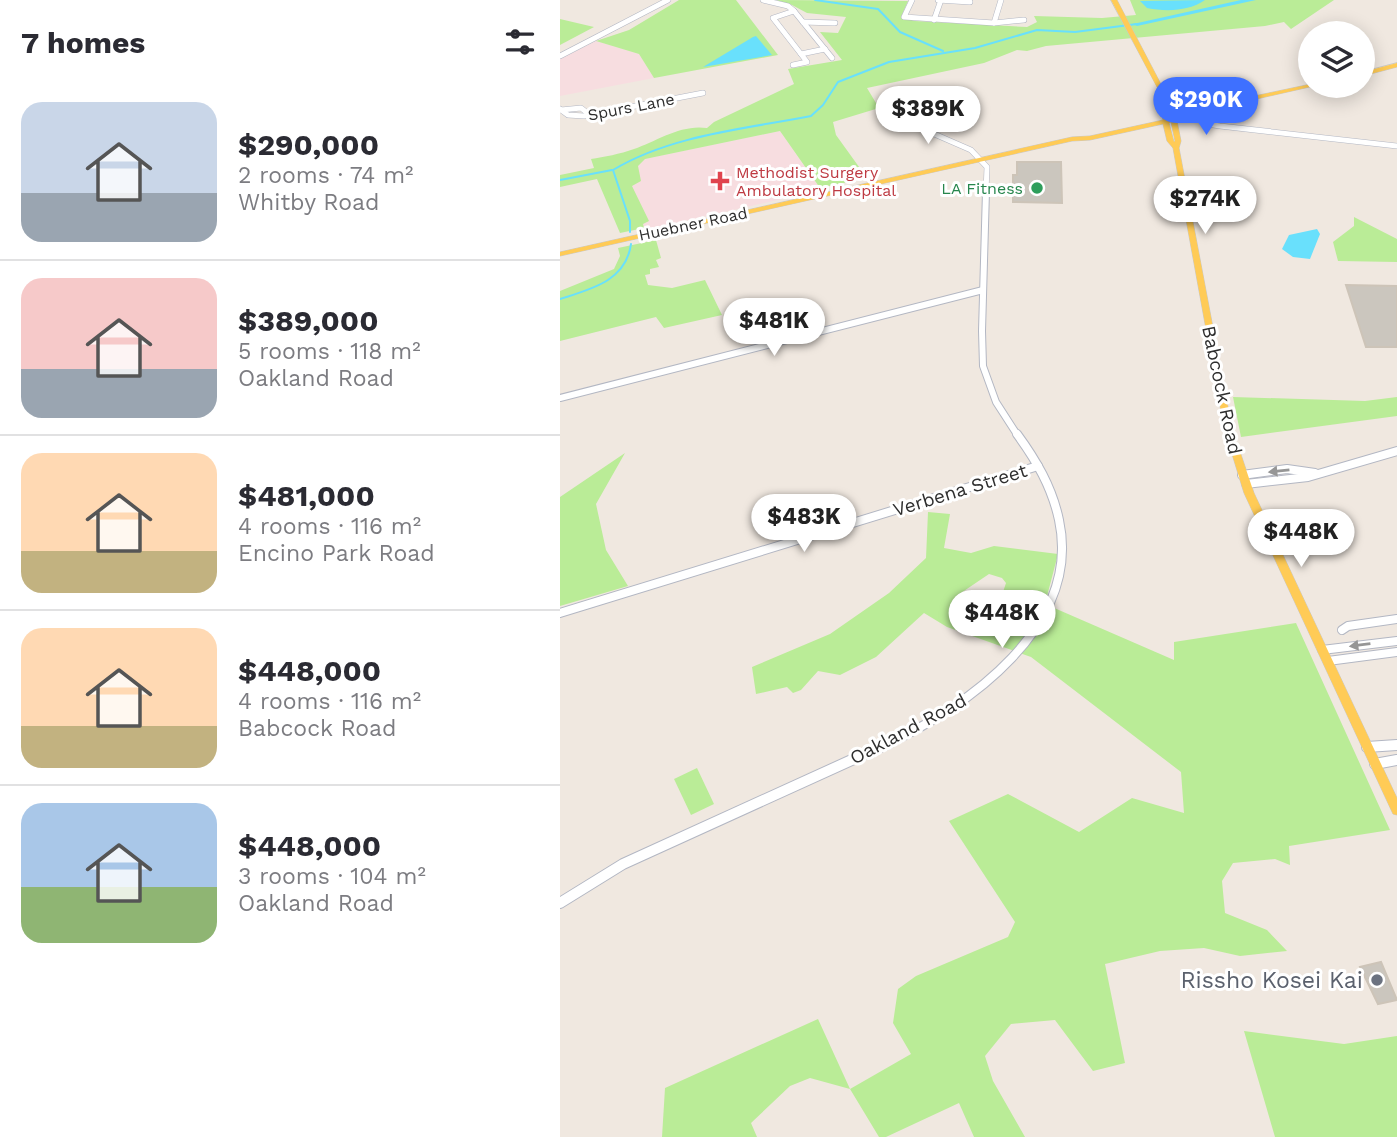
<!DOCTYPE html>
<html lang="en">
<head>
<meta charset="utf-8">
<style>
	:root { --surface:#fff; --page:#f7f7f7; --text:#2b2b33; --muted:#7c7c81; --line:#e1e1e2; --accent:#3e70ff }
	body { margin:0; font-family:"Work Sans",sans-serif; background:var(--page); color:var(--text); height:100vh; display:flex; flex-direction:column; font-size:26px; white-space:nowrap }
	* { box-sizing:border-box; margin:0 }
	p { font-size:23px; color:var(--muted) }
	.icon { flex:none; width:38px; height:38px; fill:none; stroke:currentColor; stroke-width:2; stroke-linecap:round; stroke-linejoin:round }
	.map { position:relative; flex:1; overflow:hidden }
	.details { display:flex; flex-direction:column; background:var(--surface); width:560px }
	.details>* { flex:none }
	.fabs { position:absolute; left:738px; top:21px; display:grid; gap:14px }
	.fabs a { display:grid; place-items:center; width:77px; height:77px; border-radius:50%; background:var(--surface); box-shadow:0 4px 18px #0003; font-size:35px }
	.price { position:absolute; translate:-50% -60px; padding:0 16px; border-radius:24px; background:#fff; color:#222; font-size:23px; line-height:46px; filter:drop-shadow(0 2px 4px #0008) }
	.price::after { content:''; position:absolute; left:50%; top:42px; width:21px; height:16px; margin-left:-10px; background:inherit; clip-path:polygon(0 0,100% 0,50% 100%) }
	.price.on { background:var(--accent); color:#fff }
	ul { padding:0; list-style:none }
	li { display:flex; align-items:center; gap:21px; height:175px; padding:0 21px }
	li+li { border-top:2px solid var(--line) }
	li span { display:grid; place-items:center; flex:none; width:196px; height:140px; border-radius:21px; color:#555 }
	li>.icon { margin-inline-start:auto }
	span .icon { width:84px; height:84px; fill:#fffc; stroke-width:1 }
	li b { font-size:30px }
	h2 { display:flex; justify-content:space-between; align-items:center; height:84px; padding:0 21px; font-size:30px }
	main { display:flex; flex:1; min-height:0 }
	.map>svg:first-child { display:block }
</style>
</head>
<body>
<main>
<section class="details">
<h2>7 homes<svg class="icon" aria-label="filters" viewBox="0 0 24 24"><path d="M4 7h16M4 17h16"/><circle cx="9" cy="7" r="2"/><circle cx="15" cy="17" r="2"/></svg></h2>
<ul>
<li><span style="background:linear-gradient(#c9d6e8 65%,#9aa5b1 0)"><svg class="icon" aria-label="home" viewBox="0 0 24 24"><path d="M3 11l9-7 9 7M6 9v11h12V9"/></svg></span><div><b>$290,000</b><p>2 rooms · 74 m²</p><p>Whitby Road</p></div></li>
<li><span style="background:linear-gradient(#f6c9c9 65%,#9aa5b1 0)"><svg class="icon" aria-label="home" viewBox="0 0 24 24"><path d="M3 11l9-7 9 7M6 9v11h12V9"/></svg></span><div><b>$389,000</b><p>5 rooms · 118 m²</p><p>Oakland Road</p></div></li>
<li><span style="background:linear-gradient(#ffd9b3 70%,#c2b280 0)"><svg class="icon" aria-label="home" viewBox="0 0 24 24"><path d="M3 11l9-7 9 7M6 9v11h12V9"/></svg></span><div><b>$481,000</b><p>4 rooms · 116 m²</p><p>Encino Park Road</p></div></li>
<li><span style="background:linear-gradient(#ffd9b3 70%,#c2b280 0)"><svg class="icon" aria-label="home" viewBox="0 0 24 24"><path d="M3 11l9-7 9 7M6 9v11h12V9"/></svg></span><div><b>$448,000</b><p>4 rooms · 116 m²</p><p>Babcock Road</p></div></li>
<li><span style="background:linear-gradient(#a9c7e8 60%,#8fb573 0)"><svg class="icon" aria-label="home" viewBox="0 0 24 24"><path d="M3 11l9-7 9 7M6 9v11h12V9"/></svg></span><div><b>$448,000</b><p>3 rooms · 104 m²</p><p>Oakland Road</p></div></li>
</ul>
</section>
<div class="map">
<svg width="837" height="1137" viewBox="0 0 837 1137">
	<rect width="100%" height="100%" fill="#f0e8e0"/>
	<!-- medical -->
	<g fill="#f7dde0">
		<polygon points="36,41 79,54 94,78 0,96 0,59"/>
		<polygon points="220,131 261,190 85,230 65,186 74,166 85,159"/>
	</g>
	<!-- green -->
	<g fill="#baec97" fill-rule="evenodd">
		<polygon points="119,0 176,0 218,55 94,78 79,54 36,41 69,30"/>
		<path d="M 216,0 L 348,1 L 341,17 L 355,21 L 467,27 L 477,22 L 474,16 L 542,18 L 576,15 L 570,0 L 774,0 L 731,29 L 724,22 L 705,26 L 486,46 L 467,51 L 457,50 L 424,63 L 307,88 L 319,108 L 273,122 L 276,135 L 307,178 L 260,188 L 220,131 L 85,159 L 78,166 L 81,181 L 72,186 L 89,221 L 83,224 L 84,228 L 60,233 L 37,179 L 0,187 L 0,175 L 34,168 L 31,159 C 44,157 60,154 74,149 C 97,141 121,124 147,128 L 154,122 L 234,84 L 228,69 L 282,60 L 260,32 L 278,33 L 286,17 L 247,13 L 232,5 Z"/>
		<polygon points="0,19 34,27 0,45"/>
		<polygon points="794,217 837,239 837,262 778,261 773,242 794,226"/>
		<polygon points="96,240 101,258 96,260 99,267 90,269 90,274 85,275 88,285 112,288 145,280 162,315 104,328 96,317 0,341 0,291 54,269 60,256 58,248"/>
		<polygon points="673,397 805,401 837,397 837,416 681,437"/>
		<polygon points="65,453 36,504 46,550 68,586 0,606 0,497"/>
		<path d="M 368,512 L 390,514 L 384,548 L 411,553 L 434,546 L 498,554 L 485,604 L 614,660 L 614,642 L 736,623 L 830,830 L 729,846 L 730,865 L 715,859 L 673,863 L 662,881 L 665,913 L 707,930 L 727,951 L 680,956 L 644,948 L 600,951 L 545,964 L 565,1063 L 533,1071 L 495,1020 L 451,1024 L 425,1056 L 433,1081 L 465,1137 L 414,1137 L 399,1103 L 326,1137 L 319,1137 L 290,1089 L 250,1078 L 230,1086 L 191,1123 L 197,1137 L 102,1137 L 105,1088 L 258,1019 L 290,1089 L 351,1054 L 333,1023 L 338,989 L 356,976 L 448,937 L 455,922 L 389,821 L 448,794 L 519,832 L 572,798 L 624,813 L 621,772 L 471,657 L 387,627 L 364,613 L 316,657 L 280,675 L 258,671 L 241,690 L 233,693 L 227,687 L 196,694 L 192,667 L 270,634 L 329,593 L 366,558 ZM 429,574 L 442,578 L 446,583 L 438,607 L 427,613 L 411,603 L 395,597 Z"/>
		<polygon points="137,768 154,804 131,815 114,779"/>
		<polygon points="684,1031 784,1044 837,1036 837,1137 715,1137"/>
	</g>
	<!-- water -->
	<g fill="#69e0fc">
		<path d="M 645,0 C 629,11 607,12 587,8 L 580,1 Z"/>
		<polygon points="196,36 212,55 143,67 193,37"/>
		<polygon points="757,229 760,234 750,259 733,257 722,249 729,235"/>
	</g>
	<g fill="none" stroke-linecap="round" stroke-linejoin="round">
		<!-- stream -->
		<g stroke="#69e0fc" stroke-width="2">
			<polyline points="255,0 318,9 340,32 383,51"/>
			<polyline points="0,180 52,170"/>
			<path d="M 70,232 L 70,221 L 53,170 C 111,135 185,129 251,116 L 263,105 L 278,82 L 329,62 L 415,48 L 477,30 L 515,32 L 577,24"/>
			<path d="M 0,299 C 31,289 66,281 71,244"/>
		</g>
		<!-- river -->
		<polygon fill="#69e0fc" fill-rule="evenodd" points="681,0 696,0 577,26 573,24"/>
	</g>
	<!-- building -->
	<g fill="#cbc6be" stroke="#cdc4b8" stroke-width="2">
		<polygon points="457,162 501,162 502,203 453,202 453,175 457,175"/>
		<polygon points="786,285 837,286 837,347 806,347"/>
		<polygon points="821,962 837,1000 818,1004 800,967"/>
	</g>
	<g fill="none" stroke-linecap="round" stroke-linejoin="round">
		<defs>
			<g id="minor-far3">
				<polyline points="203,0 228,6 234,11 272,58"/>
				<polyline points="352,0 344,17 434,23 464,20"/>
				<polyline points="378,0 410,2"/>
				<polyline points="234,11 213,18 241,54 265,49"/>
				<polyline points="374,20 381,0"/>
				<polyline points="243,22 275,23"/>
				<polyline points="434,23 441,0"/>
				<polyline points="0,56 108,0"/>
				<polyline points="233,65 247,62 241,54"/>
				<polyline points="0,109 8,115 24,116 143,93"/>
				<polyline points="1,110 21,108 30,115"/>
				<polyline points="326,113 343,105"/>
				<polyline points="326,113 411,150 427,167 426,192"/>
				<polyline points="633,116 647,124 660,126 837,146"/>
			</g>
			<g id="minor-far2">
				<polyline points="426,191 422,331 423,366 436,402 458,436"/>
				<polyline points="0,398 423,290"/>
			</g>
			<g id="minor-far1">
				<polyline points="682,475 727,469 755,473"/>
				<polyline points="686,484 748,477 837,451"/>
				<polyline points="0,613 478,466"/>
				<polyline points="782,630 788,626 837,619"/>
				<polyline points="762,650 837,641"/>
				<polyline points="768,661 837,652"/>
				<path d="M 325,745 C 408,707 522,626 499,520 C 492,487 476,460 457,434"/>
			</g>
			<g id="minor">
				<polyline points="807,747 837,745"/>
				<polyline points="815,764 837,760"/>
				<polyline points="0,903 63,864 329,743"/>
			</g>
			<g id="major">
				<path d="M 551,0 L 557,0 L 604,90 L 622,103 L 644,108 L 641,110 L 618,105 L 613,102 L 616,118 L 644,112 L 650,108 L 649,107 L 652,105 L 751,84 L 751,86 L 754,86 L 661,107 L 648,114 L 617,121 L 621,141 L 619,148 L 672,428 L 694,493 L 837,798 L 837,815 L 833,814 L 684,493 L 664,428 L 613,148 L 607,141 L 603,124 L 530,140 L 512,141 L 0,256 L 0,252 L 512,137 L 530,136 L 603,120 L 598,97 L 599,91 ZM 604,95 L 606,97 L 610,119 L 609,119 ZM 611,122 L 615,141 L 614,142 L 609,123 Z"/>
				<polygon points="837,63 837,67 803,76 803,72"/>
			</g>
		</defs>
		<!-- minor-far3 casing -->
		<use href="#minor-far3" stroke="#b3b7c3" stroke-width="6"/>
		<!-- minor-far2 casing -->
		<use href="#minor-far2" stroke="#b3b7c3" stroke-width="8"/>
		<!-- minor-far1 casing -->
		<use href="#minor-far1" stroke="#b3b7c3" stroke-width="10"/>
		<!-- minor casing -->
		<use href="#minor" stroke="#b3b7c3" stroke-width="12"/>
		<!-- major casing -->
		<use href="#major" stroke="#c9c9c9" stroke-width="1"/>
		<!-- minor-far3 -->
		<use href="#minor-far3" stroke="#fff" stroke-width="5"/>
		<!-- minor-far2 -->
		<use href="#minor-far2" stroke="#fff" stroke-width="6"/>
		<!-- minor-far1 -->
		<use href="#minor-far1" stroke="#fff" stroke-width="8"/>
		<!-- minor -->
		<use href="#minor" stroke="#fff" stroke-width="10"/>
		<!-- major -->
		<use href="#major" fill="#ffcb56" fill-rule="evenodd"/>
	</g>
	<!-- one-way arrows -->
	<defs><path id="oneway-solid" d="M-6-.8H1V-3.2L6.5 0L1 3.2V.8H-6Z" transform="scale(1.75)"/></defs>
	<g fill="#969696">
		<use href="#oneway-solid" transform="translate(719 471) rotate(174)"/>
		<use href="#oneway-solid" transform="translate(800 645) rotate(173)"/>
	</g>
	<!-- markers -->
	<path fill="#e0444e" stroke="#fff" stroke-width="2.5" d="M156.5 170.5h7v7h7v7h-7v7h-7v-7h-7v-7h7z"/>
	<circle fill="#2e9e5b" stroke="#fff" stroke-width="2.5" cx="477" cy="188" r="7"/>
	<circle fill="#6b7280" stroke="#fff" stroke-width="2.5" cx="817" cy="980" r="7"/>
	<g text-anchor="middle" dominant-baseline="central" stroke-width="6" stroke-linejoin="round" paint-order="stroke">
		<!-- far-street labels -->
		<g font-size="16" fill="#2e2e2e" stroke="#fff">
			<text transform="translate(71 107) rotate(-11)">Spurs Lane</text>
			<text transform="translate(133 224) rotate(-12)">Huebner Road</text>
		</g>
		<!-- far-health labels -->
		<g font-size="16" fill="#be3a42" stroke="#fff" text-anchor="start">
			<text x="176" y="172">Methodist Surgery<tspan x="176" dy="18">Ambulatory Hospital</tspan></text>
		</g>
		<!-- far-leisure labels -->
		<g font-size="16" fill="#27864d" stroke="#fff" text-anchor="end">
			<text x="463" y="188">LA Fitness</text>
		</g>
		<!-- street labels -->
		<g font-size="19" fill="#2e2e2e" stroke="#fff">
			<text transform="translate(662 390) rotate(78)">Babcock Road</text>
			<text transform="translate(400 490) rotate(-17)">Verbena Street</text>
			<text transform="translate(348 729) rotate(-28)">Oakland Road</text>
		</g>
		<!-- near-worship labels -->
		<g font-size="23" fill="#5b616d" stroke="#fff" text-anchor="end">
			<text x="803" y="980">Rissho Kosei Kai</text>
		</g>
	</g>
</svg>
<div class="fabs">
<a><svg class="icon" aria-label="layers" viewBox="0 0 24 24"><path d="M12 4l9 5-9 5-9-5zM3 14l9 5 9-5"/></svg></a>
</div>
<b class="price on" style="left:646px;top:137px">$290K</b>
<b class="price" style="left:368px;top:146px">$389K</b>
<b class="price" style="left:645px;top:236px">$274K</b>
<b class="price" style="left:214px;top:358px">$481K</b>
<b class="price" style="left:244px;top:554px">$483K</b>
<b class="price" style="left:741px;top:569px">$448K</b>
<b class="price" style="left:442px;top:650px">$448K</b>
</div>
</main>
</body>
</html>
